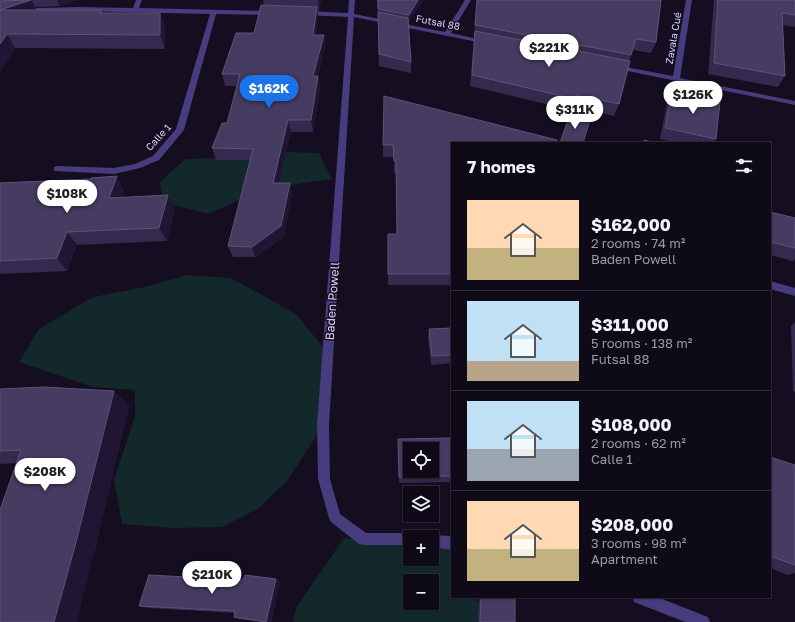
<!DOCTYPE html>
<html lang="en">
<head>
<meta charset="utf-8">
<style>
	:root { --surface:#0f0a18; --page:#181321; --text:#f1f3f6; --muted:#9b9aa2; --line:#2f2b37; --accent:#1a73e8 }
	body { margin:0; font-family:"Golos Text",sans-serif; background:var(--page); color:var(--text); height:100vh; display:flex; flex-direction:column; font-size:15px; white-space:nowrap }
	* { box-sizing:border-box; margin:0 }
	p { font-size:13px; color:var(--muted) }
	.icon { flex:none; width:22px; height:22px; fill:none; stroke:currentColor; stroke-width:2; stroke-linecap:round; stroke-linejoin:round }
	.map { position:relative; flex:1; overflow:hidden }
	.panel { position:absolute; left:451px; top:142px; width:320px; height:456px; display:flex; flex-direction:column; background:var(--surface); border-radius:0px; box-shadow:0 1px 3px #0004,0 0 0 1px var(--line) }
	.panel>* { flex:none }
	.buttons { position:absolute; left:403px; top:442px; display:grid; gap:8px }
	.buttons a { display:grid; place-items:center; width:36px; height:36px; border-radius:0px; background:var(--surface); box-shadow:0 1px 3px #0004,0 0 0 1px var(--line); font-size:20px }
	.price { position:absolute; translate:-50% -34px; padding:0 9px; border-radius:14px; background:#fff; color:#222; font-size:13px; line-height:26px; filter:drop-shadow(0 1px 2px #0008) }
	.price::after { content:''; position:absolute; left:50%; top:24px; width:12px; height:9px; margin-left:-6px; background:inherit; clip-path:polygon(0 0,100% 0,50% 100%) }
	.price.active { background:var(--accent); color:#fff }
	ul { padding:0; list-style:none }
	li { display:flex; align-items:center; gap:12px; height:100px; padding:0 16px }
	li+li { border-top:1px solid var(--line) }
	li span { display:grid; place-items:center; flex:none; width:112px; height:80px; border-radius:0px; color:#555 }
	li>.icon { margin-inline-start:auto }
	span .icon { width:48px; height:48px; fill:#fffc; stroke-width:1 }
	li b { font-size:17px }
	h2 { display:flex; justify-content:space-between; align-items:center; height:48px; padding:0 16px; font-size:17px }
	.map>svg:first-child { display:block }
</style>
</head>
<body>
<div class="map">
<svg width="795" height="622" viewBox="0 0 795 622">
	<rect width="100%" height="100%" fill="#140e20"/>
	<!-- green -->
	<g fill="#12282a" fill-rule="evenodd">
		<polygon points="288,152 319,153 332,179 262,189 209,214 163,202 160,182 185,159 246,157"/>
		<polygon points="188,275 230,278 266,297 297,315 323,347 331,393 322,427 287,481 259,508 222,527 174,528 122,524 114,480 135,416 135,390 93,387 19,362 39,329 93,297 140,288"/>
		<path d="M 344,538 L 395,544 L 410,543 L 410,559 L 432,559 L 432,542 L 452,541 L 452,597 L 475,597 L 490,622 L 293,622 L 296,608 ZM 410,581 L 432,581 L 432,603 L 410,603 Z"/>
	</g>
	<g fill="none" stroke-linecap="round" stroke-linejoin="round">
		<!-- minor -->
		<g fill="#473c7d" fill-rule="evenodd">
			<polygon points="136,0 142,0 139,8 272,11 275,13 272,15 216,14 184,130 159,160 140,168 114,174 54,171 54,167 57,166 114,168 135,164 153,156 176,129 210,14 78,11 0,13 0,9 78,7 133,8"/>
			<polygon points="349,0 355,0 354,14 445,32 465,0 471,0 451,33 490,42 487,44 354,17 329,425 330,479 340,514 366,533 410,533 415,534 416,537 410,537 410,545 364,545 359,544 331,522 329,518 318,479 317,425 348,17 306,15 303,13 306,11 348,13"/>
			<polygon points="686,0 692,0 680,78 795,101 795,105 613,68 612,67 615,65 673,76"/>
			<polygon points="770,281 795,288 795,296 770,289"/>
			<polygon points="432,535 452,536 452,550 432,547 432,537 427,537"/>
			<polygon points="632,597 657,597 708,617 710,622 685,622 634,602"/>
		</g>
	</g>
	<!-- wall -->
	<g fill="#35294d">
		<polygon points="0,0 77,0 60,6 35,7 37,10 102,10 103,13 160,13 165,27 165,49 15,48 0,72"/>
		<polygon points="263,0 321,0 319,11 317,11 318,18 316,35 324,35 325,46 318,76 320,88 313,132 291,132 278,183 290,183 292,194 284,237 255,257 233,257 228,246 250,160 216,160 212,148 227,123 237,86 225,86 222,74 254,33 264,5"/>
		<polygon points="377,0 423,0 408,23 411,62 411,73 379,66 378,14"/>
		<polygon points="477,0 661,0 656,42 651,53 633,50 629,61 619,104 614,116 572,107 571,110 470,86"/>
		<polygon points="714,0 795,0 795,27 783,25 785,76 778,87 708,74"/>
		<polygon points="672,91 716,139 714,143 677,143 660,139 667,102"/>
		<polygon points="452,143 452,285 388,285 388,274 397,234 396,173 394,173 394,157 383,157 383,145"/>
		<polygon points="0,183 124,190 122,197 175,209 167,241 77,245 67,271 0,274"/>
		<polygon points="770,212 795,218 795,259 793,261 770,255"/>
		<polygon points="795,322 795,392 793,391 791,326"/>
		<polygon points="452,328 452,363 431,365 428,338 429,329"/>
		<polygon points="0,389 129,405 94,553 17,463 0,464"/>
		<polygon points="452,438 452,482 399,483 398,439"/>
		<polygon points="770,457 795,465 795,573 788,575 770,568"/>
		<polygon points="276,579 280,582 271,622 264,622 239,619 234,617 235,613 148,608 139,606 243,580"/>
		<polygon points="479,597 515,597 515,622 478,622"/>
	</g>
	<!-- shaded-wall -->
	<g fill="#201633">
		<polygon points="31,0 39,14 0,10"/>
		<polygon points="57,0 77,0 60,6"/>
		<polygon points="318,0 321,0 319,11"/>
		<polygon points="418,0 423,0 408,23 409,15"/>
		<polygon points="317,7 318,18 314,46 313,35"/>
		<polygon points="160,13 165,27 165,49 160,35"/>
		<polygon points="7,34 15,48 0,72 0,44"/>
		<polygon points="324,35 325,46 315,88 313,76"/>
		<polygon points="318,76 320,88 313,132 311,120"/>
		<polygon points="288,120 291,132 276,194 273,183"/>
		<polygon points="117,176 124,190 118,211 109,198"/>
		<polygon points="290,183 292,194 284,237 255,257 252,247"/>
		<polygon points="168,195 175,209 167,241 159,228"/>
		<polygon points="67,232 77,245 67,271 57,258"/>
		<polygon points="114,391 129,405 94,553 77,622 54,622"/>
		<polygon points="276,579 280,582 271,622 266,622"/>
	</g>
	<!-- building -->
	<g fill="#463b60" stroke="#5e5278" fill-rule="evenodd">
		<polygon points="31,0 0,10 0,1"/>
		<polygon points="378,0 418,0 409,15 378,9"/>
		<polygon points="477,0 661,0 656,42 636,39 631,55 475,25"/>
		<polygon points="718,0 795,0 795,15 782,13 785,76 714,63"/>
		<polygon points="261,5 317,7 313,35 324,35 313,76 318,76 311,120 288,120 273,183 290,183 281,226 252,247 228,246 253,149 212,148 222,123 227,123 240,74 222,74 236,33 254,33"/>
		<polygon points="0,10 102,10 100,13 160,13 160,35 7,34 0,44"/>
		<polygon points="378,12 408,18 411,62 379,54"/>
		<polygon points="475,31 630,61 619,104 576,95 575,99 472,75"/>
		<polygon points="672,91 720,101 716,139 665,128"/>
		<polygon points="384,96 557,140 555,143 452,143 452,274 388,274 388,234 397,234 396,161 394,161 393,145 383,145"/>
		<polygon points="570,114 590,120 583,143 560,143"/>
		<polygon points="644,140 656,143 644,143"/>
		<polygon points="117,176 109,198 168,195 159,228 67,232 57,258 0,261 0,183 91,179 91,178"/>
		<polygon points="770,212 795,218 795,248 770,242"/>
		<polygon points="452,328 452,355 432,356 429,329"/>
		<polygon points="44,387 114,391 75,546 54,622 0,622 0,510 21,450 0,451 0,389"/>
		<path d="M 452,438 L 452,476 L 399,477 L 398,439 ZM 410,449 L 432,449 L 432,471 L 410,471 Z"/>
		<polygon points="770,457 795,465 795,565 770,556"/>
		<polygon points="149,575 243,580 245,575 276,579 266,622 234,617 235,611 139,606"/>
		<polygon points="481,597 515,597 515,622 480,622"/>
	</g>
	<g text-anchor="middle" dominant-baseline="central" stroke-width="3" stroke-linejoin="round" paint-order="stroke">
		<!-- far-street labels -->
		<g font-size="10" fill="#dbd1fc" stroke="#140e20">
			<text transform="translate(438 22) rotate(11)">Futsal 88</text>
			<text transform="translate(673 38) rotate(-80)">Zavala Cué</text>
			<text transform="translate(158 137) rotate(-48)">Calle 1</text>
		</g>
		<!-- street labels -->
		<g font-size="12" fill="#dbd1fc" stroke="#140e20">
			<text transform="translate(332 301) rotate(-86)">Baden Powell</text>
		</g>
	</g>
</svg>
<div class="buttons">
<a><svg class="icon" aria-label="locate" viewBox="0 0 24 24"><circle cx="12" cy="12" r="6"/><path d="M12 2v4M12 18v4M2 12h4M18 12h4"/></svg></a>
<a><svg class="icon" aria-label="layers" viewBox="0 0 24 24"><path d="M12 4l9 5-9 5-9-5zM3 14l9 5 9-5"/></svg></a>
<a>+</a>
<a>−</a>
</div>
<b class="price" style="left:549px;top:68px">$221K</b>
<b class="price active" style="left:269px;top:109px">$162K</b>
<b class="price" style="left:693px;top:115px">$126K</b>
<b class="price" style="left:575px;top:130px">$311K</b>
<b class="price" style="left:67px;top:214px">$108K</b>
<b class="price" style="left:45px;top:492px">$208K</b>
<b class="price" style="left:212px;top:595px">$210K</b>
<section class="panel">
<h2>7 homes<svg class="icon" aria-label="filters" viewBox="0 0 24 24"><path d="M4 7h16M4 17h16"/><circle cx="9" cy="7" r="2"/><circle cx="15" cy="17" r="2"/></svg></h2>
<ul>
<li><span style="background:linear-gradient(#ffd9b3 60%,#c2b280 0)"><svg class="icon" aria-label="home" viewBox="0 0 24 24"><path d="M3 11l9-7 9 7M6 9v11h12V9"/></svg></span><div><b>$162,000</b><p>2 rooms · 74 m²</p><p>Baden Powell</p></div></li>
<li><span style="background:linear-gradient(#bfe0f5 75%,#b9a48a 0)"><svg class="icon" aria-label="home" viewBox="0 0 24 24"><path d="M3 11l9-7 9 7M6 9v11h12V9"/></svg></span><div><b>$311,000</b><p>5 rooms · 138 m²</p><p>Futsal 88</p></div></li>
<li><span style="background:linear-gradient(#bfe0f5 60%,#9aa5b1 0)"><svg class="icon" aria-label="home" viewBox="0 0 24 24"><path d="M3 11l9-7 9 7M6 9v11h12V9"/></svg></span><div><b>$108,000</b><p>2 rooms · 62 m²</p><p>Calle 1</p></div></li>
<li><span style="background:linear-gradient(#ffd9b3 60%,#c2b280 0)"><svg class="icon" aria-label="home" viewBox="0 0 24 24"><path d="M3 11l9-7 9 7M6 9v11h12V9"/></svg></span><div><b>$208,000</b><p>3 rooms · 98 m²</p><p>Apartment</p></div></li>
</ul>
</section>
</div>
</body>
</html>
